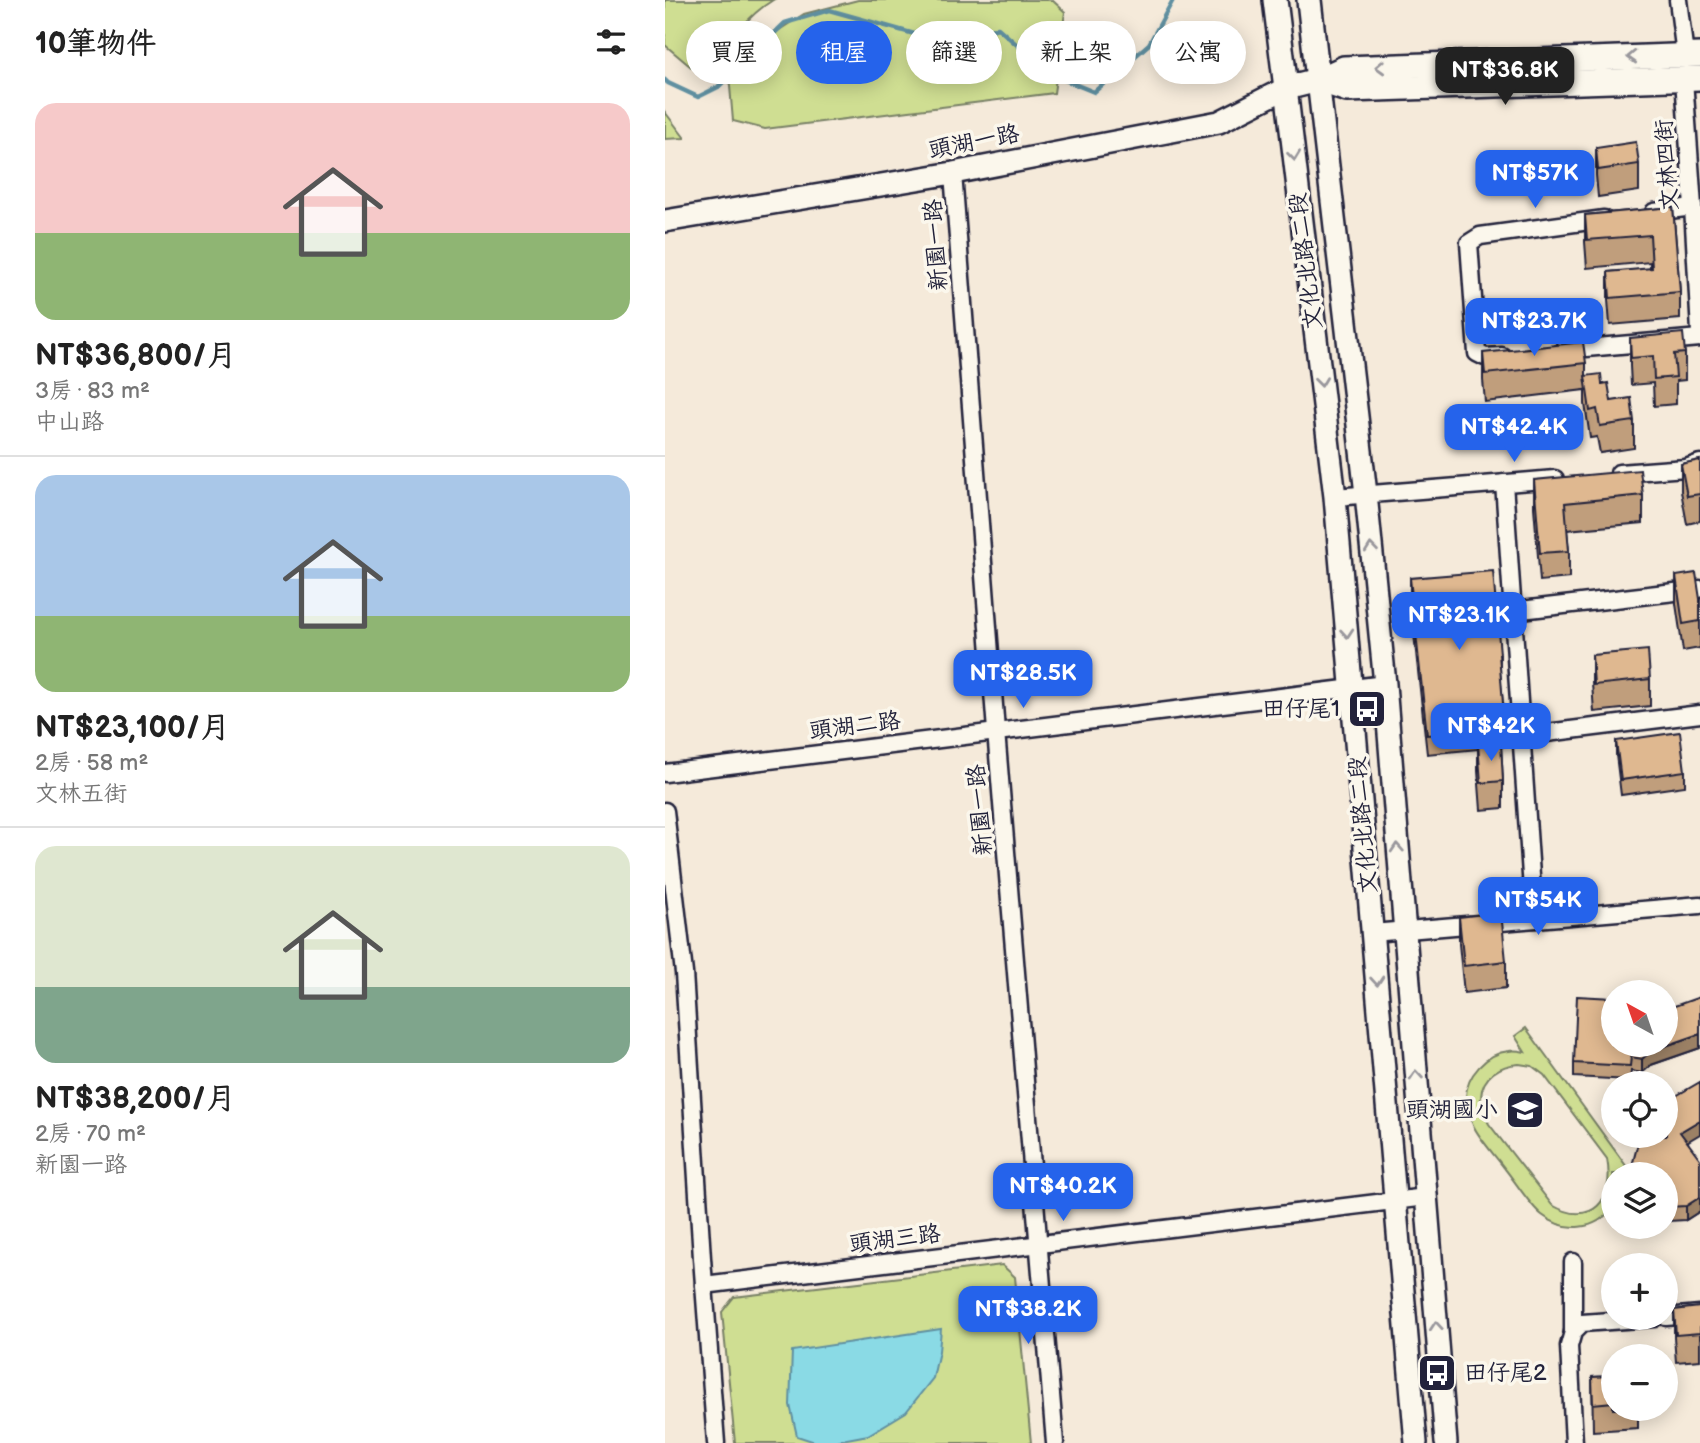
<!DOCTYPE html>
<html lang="zh-TW">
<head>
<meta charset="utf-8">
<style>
	:root { --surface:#fff; --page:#f6f6f6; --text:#222; --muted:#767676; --line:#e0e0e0; --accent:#2563eb }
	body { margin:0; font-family:"Balsamiq Sans","LXGW WenKai TC",sans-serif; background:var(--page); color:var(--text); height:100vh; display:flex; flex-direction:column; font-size:26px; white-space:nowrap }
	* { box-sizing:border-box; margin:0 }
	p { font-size:23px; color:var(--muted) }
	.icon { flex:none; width:38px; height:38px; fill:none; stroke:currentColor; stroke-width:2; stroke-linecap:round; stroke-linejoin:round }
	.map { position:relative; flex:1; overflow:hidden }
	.drawer { display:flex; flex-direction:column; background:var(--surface); width:665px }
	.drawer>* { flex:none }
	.guide { position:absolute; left:21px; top:21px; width:665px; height:63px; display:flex; gap:14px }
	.needle { width:46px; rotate:320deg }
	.tools { position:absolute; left:936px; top:980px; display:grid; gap:14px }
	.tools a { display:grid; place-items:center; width:77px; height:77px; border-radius:50%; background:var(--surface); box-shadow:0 4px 18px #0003; font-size:35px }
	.price { position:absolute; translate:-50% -60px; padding:0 16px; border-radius:14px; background:var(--accent); color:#fff; font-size:23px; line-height:46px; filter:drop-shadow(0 2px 4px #0008) }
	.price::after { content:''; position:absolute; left:50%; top:42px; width:21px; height:16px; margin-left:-10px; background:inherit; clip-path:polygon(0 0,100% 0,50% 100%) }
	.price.selected { background:#222; color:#fff }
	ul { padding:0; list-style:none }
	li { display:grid; align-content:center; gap:14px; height:371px; padding:0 35px }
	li+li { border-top:2px solid var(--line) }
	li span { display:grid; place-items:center; height:217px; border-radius:21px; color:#555 }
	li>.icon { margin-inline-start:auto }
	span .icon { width:126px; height:126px; fill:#fffc; stroke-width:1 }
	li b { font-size:30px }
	h2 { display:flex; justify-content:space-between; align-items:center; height:84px; padding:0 35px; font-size:30px }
	.pill { padding:0 24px; border-radius:32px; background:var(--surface); box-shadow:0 4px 18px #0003; font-size:24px; line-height:63px }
	.pill.selected { background:var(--accent); color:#fff }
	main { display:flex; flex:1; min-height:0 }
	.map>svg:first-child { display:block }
</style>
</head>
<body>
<main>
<section class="drawer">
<h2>10筆物件<svg class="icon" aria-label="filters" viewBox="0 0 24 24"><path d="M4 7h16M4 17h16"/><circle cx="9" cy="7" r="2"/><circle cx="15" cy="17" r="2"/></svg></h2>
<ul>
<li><span style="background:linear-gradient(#f6c9c9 60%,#8fb573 0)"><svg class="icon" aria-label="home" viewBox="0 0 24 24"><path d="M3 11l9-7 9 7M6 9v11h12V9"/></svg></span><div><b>NT$36,800/月</b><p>3房 · 83 m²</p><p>中山路</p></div></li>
<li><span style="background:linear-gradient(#a9c7e8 65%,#8fb573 0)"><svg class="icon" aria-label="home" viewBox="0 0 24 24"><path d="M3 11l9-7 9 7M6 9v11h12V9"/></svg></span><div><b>NT$23,100/月</b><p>2房 · 58 m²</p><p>文林五街</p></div></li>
<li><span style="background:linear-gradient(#dfe7d0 65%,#7fa58c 0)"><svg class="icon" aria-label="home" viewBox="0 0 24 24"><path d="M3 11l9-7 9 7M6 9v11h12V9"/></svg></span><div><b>NT$38,200/月</b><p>2房 · 70 m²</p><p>新園一路</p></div></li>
</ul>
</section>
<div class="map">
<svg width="1035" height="1443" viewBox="0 0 1035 1443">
	<rect width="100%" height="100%" fill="#f5eada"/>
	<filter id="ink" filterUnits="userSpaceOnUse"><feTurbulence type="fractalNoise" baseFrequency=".0143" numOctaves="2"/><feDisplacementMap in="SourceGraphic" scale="14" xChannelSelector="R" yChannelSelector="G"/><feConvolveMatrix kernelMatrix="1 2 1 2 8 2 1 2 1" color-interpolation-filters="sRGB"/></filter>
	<g filter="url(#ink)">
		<!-- green -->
		<g fill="#cfde92" stroke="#788066" stroke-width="2" fill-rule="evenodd">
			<path d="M 0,0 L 108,0 C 78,18 61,48 42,76 L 26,67 L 0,45 Z"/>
			<polygon points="193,0 387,0 400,12 389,93 100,129 68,121 63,63 139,14"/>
			<polygon points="0,112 19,137 19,138 0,139"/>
			<path d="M 861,1028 L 967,1174 L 948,1174 L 948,1207 C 931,1231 900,1233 877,1215 C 865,1206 850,1181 840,1169 C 830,1155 815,1140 808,1125 C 805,1117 801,1108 801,1099 C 800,1076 822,1053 844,1051 C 849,1050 855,1051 860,1052 L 850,1036 ZM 854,1064 L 867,1066 L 879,1075 L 942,1159 C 950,1200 927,1228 887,1205 L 824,1124 C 820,1116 815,1106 816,1097 C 817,1076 835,1065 854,1064 Z"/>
			<polygon points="337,1265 350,1277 366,1443 70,1443 57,1312 69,1297"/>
		</g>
		<!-- water -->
		<polygon fill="#8adae5" stroke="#6090a1" stroke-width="2" points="276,1329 274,1351 268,1378 241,1412 203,1435 161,1443 153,1443 132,1436 125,1405 127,1351"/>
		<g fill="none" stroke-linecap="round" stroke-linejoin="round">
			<!-- stream -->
			<polyline stroke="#6090a1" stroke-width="4.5" points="0,80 3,83 33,97 53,87 120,23 164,10 278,42 333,28 385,74 429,92 484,44 508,0"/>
			<defs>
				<g id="minor">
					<polyline points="1013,0 1020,55"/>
					<polyline points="1019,79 1028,207 1035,332"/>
					<polyline points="288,173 331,731 390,1443"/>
					<polyline points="989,212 1028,207"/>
					<polyline points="898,350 1035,338"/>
					<polyline points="837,356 820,357 812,353 804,243 815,236 939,219"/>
					<polyline points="954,473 1021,468 1035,463"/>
					<polyline points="839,483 869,919"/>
					<polyline points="670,497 890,479"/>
					<polyline points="848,611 1035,589"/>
					<polyline points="857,736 1035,714"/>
					<polyline points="0,773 720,684"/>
					<polyline points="0,811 19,973 37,1258 51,1443"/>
					<polyline points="707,933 1035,905"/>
					<polyline points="908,1262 908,1332"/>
					<polyline points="39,1285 761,1197"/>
					<polyline points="1001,1317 1035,1314"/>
					<polyline points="909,1443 904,1346 908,1332 917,1323 989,1318"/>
				</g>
				<g id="tertiary">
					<polyline points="653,80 701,494 720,684 781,1443"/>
					<polyline points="0,221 288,173 554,122 621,88 670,497 751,1443"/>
				</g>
				<g id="secondary">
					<polyline points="610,0 621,88 653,80 679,68 1035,55"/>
					<polyline points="644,0 653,80"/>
					<polyline points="653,80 682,90 1035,78"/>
				</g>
			</defs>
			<!-- minor casing -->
			<use href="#minor" stroke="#22223b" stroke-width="21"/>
			<!-- tertiary casing -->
			<use href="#tertiary" stroke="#22223b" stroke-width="26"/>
			<!-- secondary casing -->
			<use href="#secondary" stroke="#22223b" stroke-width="28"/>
			<!-- minor -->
			<use href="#minor" stroke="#fbf7ec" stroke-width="16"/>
			<!-- tertiary -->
			<use href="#tertiary" stroke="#fbf7ec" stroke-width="21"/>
			<!-- secondary -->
			<use href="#secondary" stroke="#fbf7ec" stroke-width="23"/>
		</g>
		<!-- wall -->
		<g fill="#c09e7c" stroke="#22223b" stroke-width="2">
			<polygon points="931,148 974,164 974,191 933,197 931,175"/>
			<polygon points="1008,207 1015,292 1015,319 945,325 943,300 943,272 985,269 985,262 922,268 920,242 920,215"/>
			<polygon points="965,338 1020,353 1020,380 1011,381 1011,404 989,406 988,383 966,385 965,366"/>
			<polygon points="818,353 921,363 921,376 937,384 946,401 969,421 969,448 935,453 932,437 925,438 920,404 920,390 820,402 818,380"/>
			<polygon points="1035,460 1035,521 1022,524 1016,491 1016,464"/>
			<polygon points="869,480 978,495 978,523 902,530 904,551 904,578 875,581 869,507"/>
			<polygon points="1011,576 1035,599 1035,648 1018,651 1011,604"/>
			<polygon points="745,578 835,654 835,672 840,728 840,746 836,747 838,781 838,808 816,810 813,771 813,749 762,754 745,597"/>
			<polygon points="927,655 985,679 985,706 929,712 927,683"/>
			<polygon points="951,741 1020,771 1020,786 956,795 951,755"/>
			<polygon points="794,917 841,961 841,988 799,993 794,944"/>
			<polygon points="1035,997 1035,1048 986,1065 977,1073 966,1071 965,1080 909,1077 909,1063 948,1045"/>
			<polygon points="1009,1097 1023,1141 1032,1213 1021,1220 1003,1221 1001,1218 1001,1174 968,1174 968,1162 1001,1136"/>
			<polygon points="1035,1307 1035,1360 1011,1362 1009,1337 1009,1310"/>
			<polygon points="948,1376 948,1409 973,1409 973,1428 928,1431 927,1377"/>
		</g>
		<!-- shaded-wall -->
		<g fill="#9c8165" stroke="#22223b" stroke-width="2">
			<polygon points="1035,1034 1035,1048 986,1065 977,1073 977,1059 986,1051"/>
			<polygon points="1035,1120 1035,1134 1015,1146 1015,1132"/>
			<polygon points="1035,1197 1035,1211 1021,1220 1021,1206"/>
		</g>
		<!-- building -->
		<g fill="#dfb890" stroke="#22223b" stroke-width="2">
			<polygon points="971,142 974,164 933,170 931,148"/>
			<polygon points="1008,207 1015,292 945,298 943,272 987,268 985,235 922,240 920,215"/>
			<polygon points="1018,333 1020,353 1009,354 1011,377 989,379 988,356 966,358 965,338"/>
			<polygon points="918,342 921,363 820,374 818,353"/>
			<polygon points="936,374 937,384 943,383 946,401 966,398 969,421 935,426 932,409 925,411 920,376"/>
			<polygon points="1035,460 1035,494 1022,496 1016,464"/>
			<polygon points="975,470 978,495 900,503 904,551 875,553 869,480"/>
			<polygon points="828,571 835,654 834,654 840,728 762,735 745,578"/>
			<polygon points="1031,573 1035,599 1035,621 1018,624 1011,576"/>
			<polygon points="983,650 985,679 929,685 927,655"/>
			<polygon points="1015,732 1020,771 956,780 951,741"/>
			<polygon points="836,743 838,781 816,783 813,744"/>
			<polygon points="836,912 841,961 799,966 794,917"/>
			<polygon points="912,996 948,998 948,1045 1001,1045 1001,1009 1035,997 1035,1034 986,1051 977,1059 966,1057 965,1066 909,1063"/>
			<polygon points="1035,1082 1035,1120 1015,1132 1035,1159 1035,1197 1021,1206 1003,1207 1001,1203 1001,1174 978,1174 968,1162 973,1143 981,1136 1001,1136 1001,1096 1009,1097"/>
			<polygon points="1035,1307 1035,1333 1011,1335 1009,1310"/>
			<polygon points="948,1376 948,1402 928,1404 927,1377"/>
		</g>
		<!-- one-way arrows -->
		<defs><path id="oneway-chevron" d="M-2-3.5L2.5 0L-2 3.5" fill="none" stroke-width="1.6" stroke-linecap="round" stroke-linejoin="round" transform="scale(1.75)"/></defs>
		<g stroke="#99979c">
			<use href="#oneway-chevron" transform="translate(967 57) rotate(178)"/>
			<use href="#oneway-chevron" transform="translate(715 67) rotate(178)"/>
			<use href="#oneway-chevron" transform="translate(629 156) rotate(83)"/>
			<use href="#oneway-chevron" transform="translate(656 382) rotate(83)"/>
			<use href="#oneway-chevron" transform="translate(706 548) rotate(-96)"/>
			<use href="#oneway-chevron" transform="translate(682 633) rotate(85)"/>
			<use href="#oneway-chevron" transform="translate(732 848) rotate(-94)"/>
			<use href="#oneway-chevron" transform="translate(712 981) rotate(85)"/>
			<use href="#oneway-chevron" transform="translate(751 1075) rotate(-95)"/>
			<use href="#oneway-chevron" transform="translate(771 1326) rotate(-95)"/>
		</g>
	</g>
	<!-- icons -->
	<defs>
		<symbol id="bus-square" viewBox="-11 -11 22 22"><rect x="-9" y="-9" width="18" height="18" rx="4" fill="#22223b" stroke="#fbf7ec"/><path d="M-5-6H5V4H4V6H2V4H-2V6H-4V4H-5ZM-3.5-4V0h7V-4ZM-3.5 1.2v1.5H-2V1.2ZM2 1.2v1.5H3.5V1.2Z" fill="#fff"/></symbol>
		<symbol id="school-square" viewBox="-11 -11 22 22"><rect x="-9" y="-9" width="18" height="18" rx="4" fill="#22223b" stroke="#fbf7ec"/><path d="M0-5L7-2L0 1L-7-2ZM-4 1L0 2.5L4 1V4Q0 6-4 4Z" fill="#fff"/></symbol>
	</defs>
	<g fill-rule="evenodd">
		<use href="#bus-square" x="680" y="687" width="44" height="44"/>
		<use href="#school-square" x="838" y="1088" width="44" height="44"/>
		<use href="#bus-square" x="750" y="1351" width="44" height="44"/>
	</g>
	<g text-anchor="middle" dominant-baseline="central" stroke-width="7" stroke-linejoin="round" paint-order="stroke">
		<!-- street labels -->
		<g font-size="23" fill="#22223b" stroke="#fbf7ec">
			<text transform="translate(309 142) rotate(-11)">頭湖一路</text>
			<text transform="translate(1002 165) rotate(-94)">文林四街</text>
			<text transform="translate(271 245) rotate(-94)">新園一路</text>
			<text transform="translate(641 261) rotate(-97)">文化北路二段</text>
			<text transform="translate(190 726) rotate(-7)">頭湖二路</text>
			<text transform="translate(315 810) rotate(-95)">新園一路</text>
			<text transform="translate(698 825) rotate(-95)">文化北路二段</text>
			<text transform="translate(230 1239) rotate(-7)">頭湖三路</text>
		</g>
		<!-- poi labels -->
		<g font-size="23" fill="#22223b" stroke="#fbf7ec" text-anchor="end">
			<text x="675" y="709">田仔尾1</text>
			<text x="833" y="1110">頭湖國小</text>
			<text x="799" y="1373" text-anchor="start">田仔尾2</text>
		</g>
	</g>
</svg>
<div class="tools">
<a><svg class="needle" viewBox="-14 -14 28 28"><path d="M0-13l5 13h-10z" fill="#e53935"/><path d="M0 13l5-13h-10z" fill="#767676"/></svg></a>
<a><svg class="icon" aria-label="locate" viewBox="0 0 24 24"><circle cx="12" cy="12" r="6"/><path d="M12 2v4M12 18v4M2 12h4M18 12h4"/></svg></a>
<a><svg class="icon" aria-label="layers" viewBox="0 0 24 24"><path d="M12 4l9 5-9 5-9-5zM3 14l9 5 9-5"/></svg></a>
<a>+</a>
<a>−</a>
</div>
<b class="price selected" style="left:840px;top:107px">NT$36.8K</b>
<b class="price" style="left:870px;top:210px">NT$57K</b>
<b class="price" style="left:869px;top:358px">NT$23.7K</b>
<b class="price" style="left:849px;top:464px">NT$42.4K</b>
<b class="price" style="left:794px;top:652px">NT$23.1K</b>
<b class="price" style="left:358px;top:710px">NT$28.5K</b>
<b class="price" style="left:826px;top:763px">NT$42K</b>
<b class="price" style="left:873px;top:937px">NT$54K</b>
<b class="price" style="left:398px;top:1223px">NT$40.2K</b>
<b class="price" style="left:363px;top:1346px">NT$38.2K</b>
<div class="guide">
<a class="pill">買屋</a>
<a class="pill selected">租屋</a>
<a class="pill">篩選</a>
<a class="pill">新上架</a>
<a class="pill">公寓</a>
</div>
</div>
</main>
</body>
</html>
